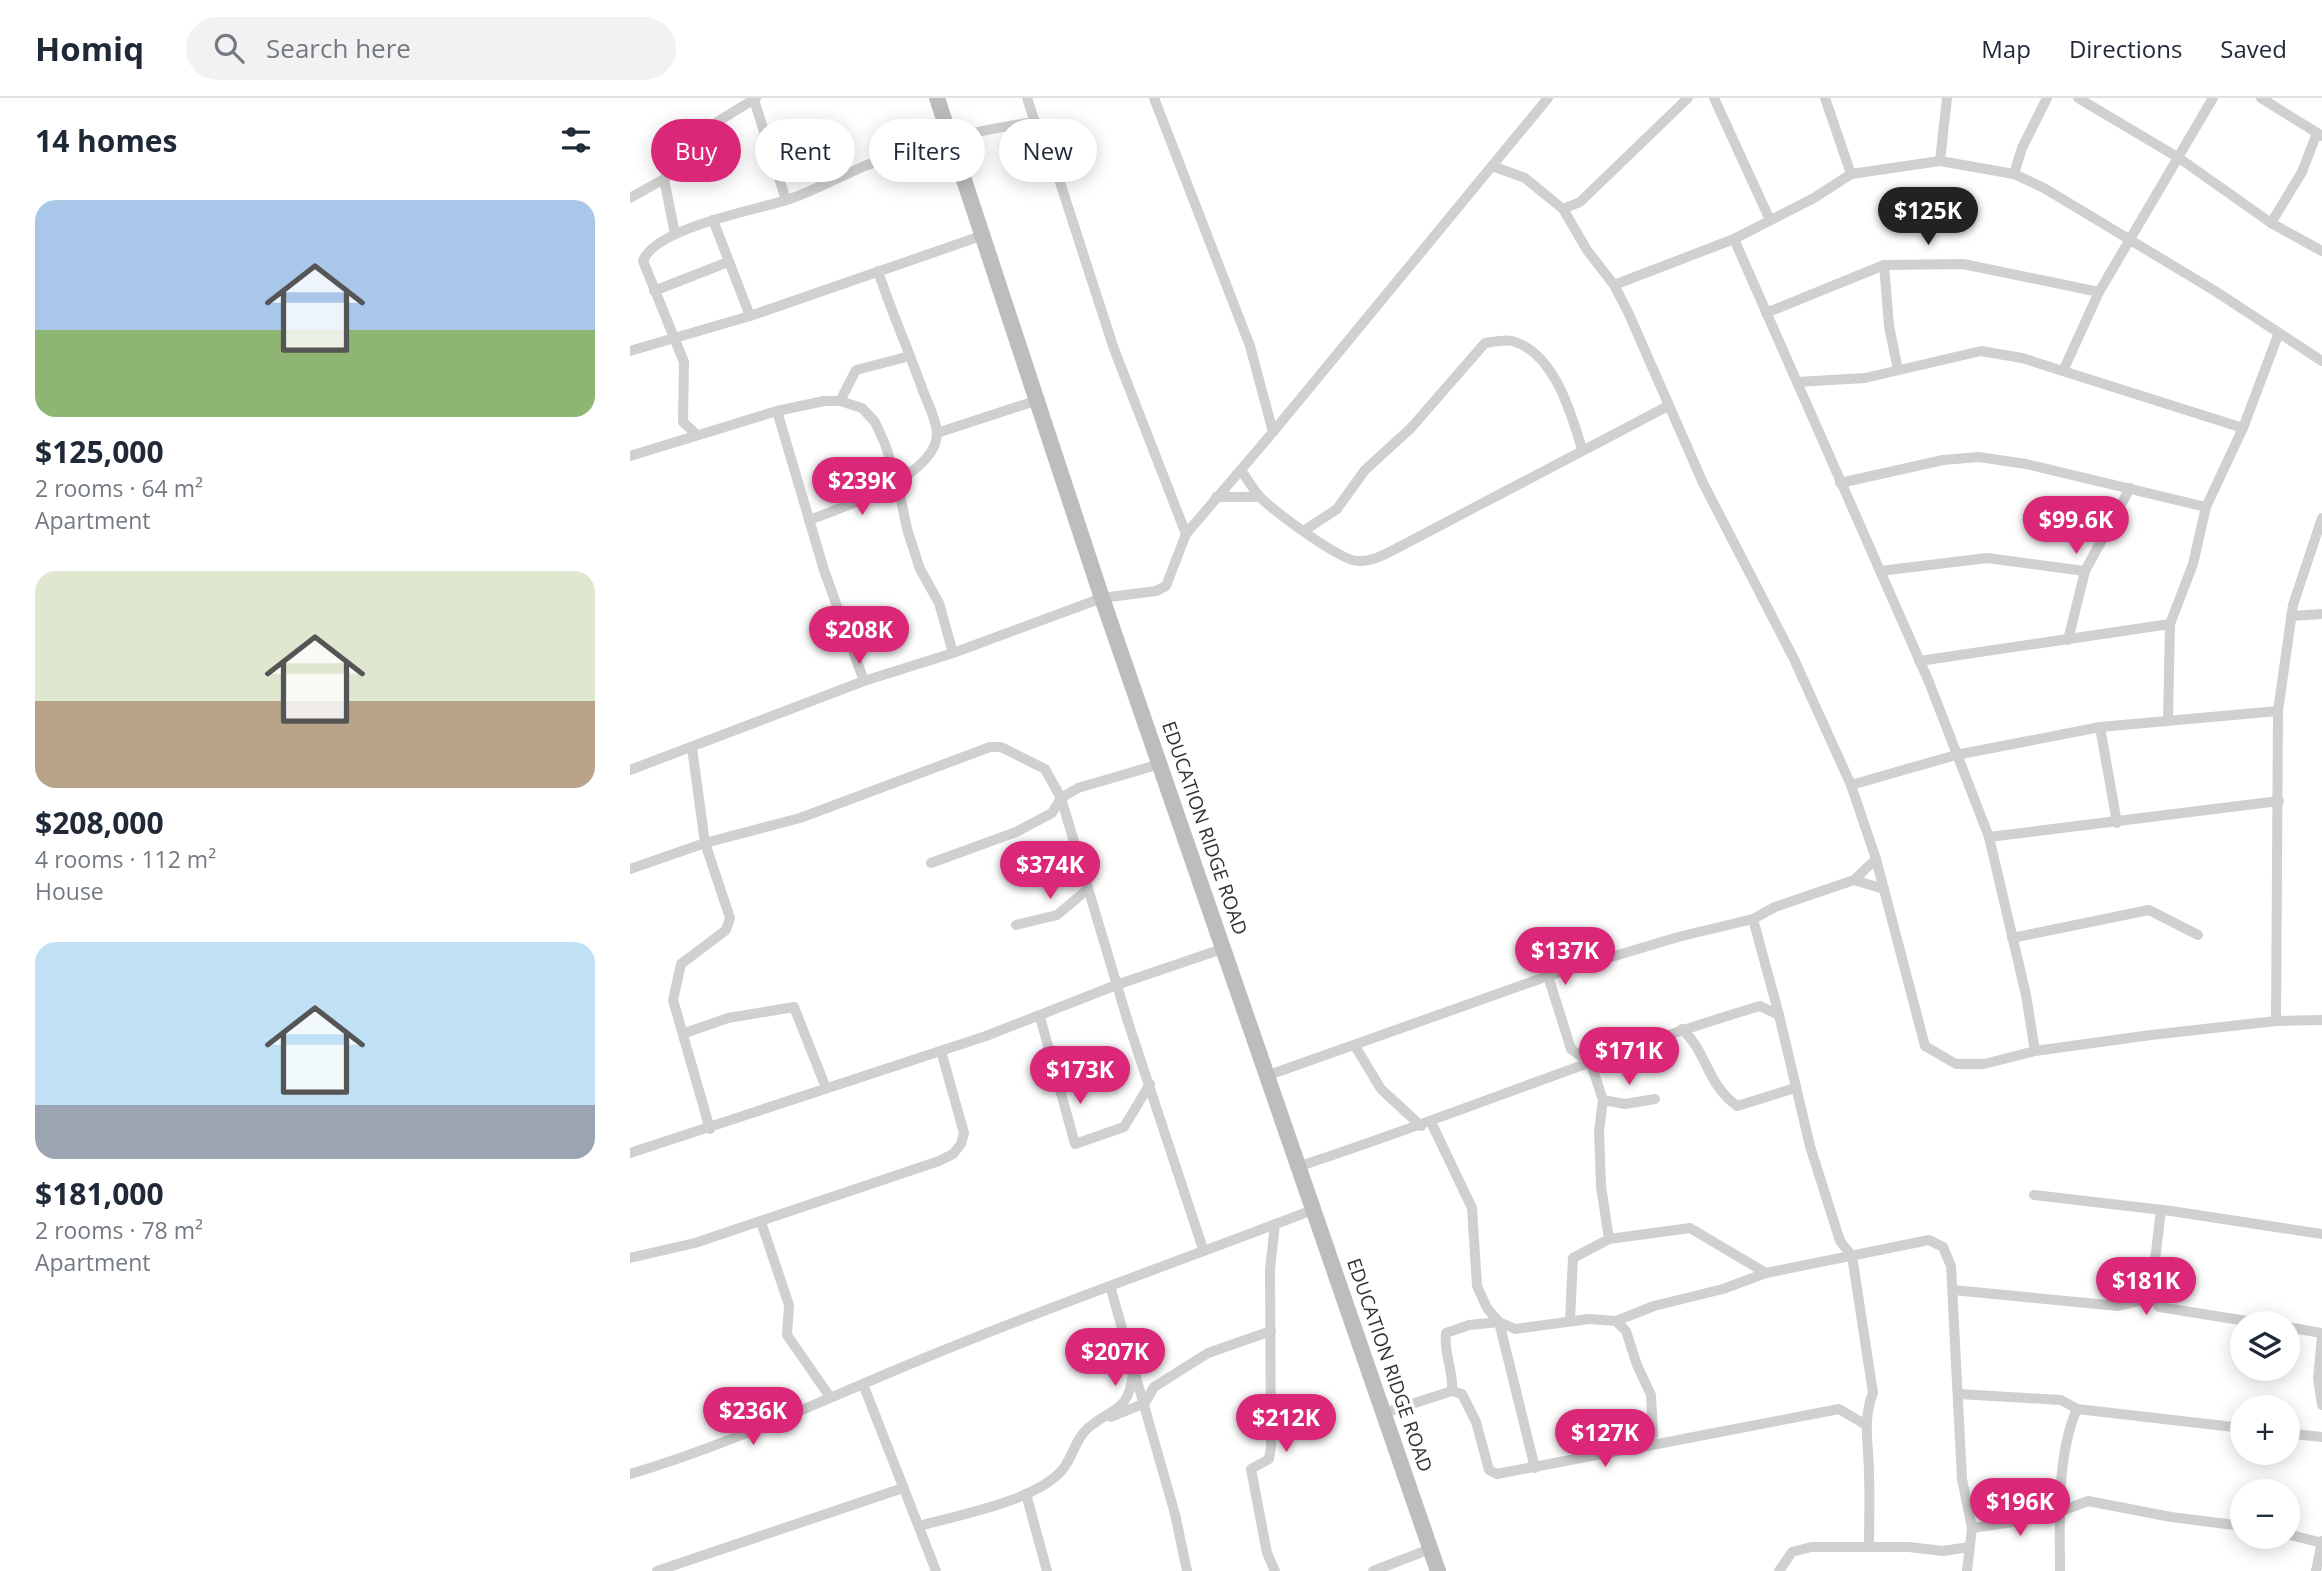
<!DOCTYPE html>
<html lang="en">
<head>
<meta charset="utf-8">
<style>
	:root { --surface:#fff; --page:#f2f2f3; --text:#1f2937; --muted:#747a83; --line:#e0e1e3; --accent:#db2777 }
	body { margin:0; font-family:"Open Sans",sans-serif; background:var(--page); color:var(--text); height:100vh; display:flex; flex-direction:column; font-size:26px; white-space:nowrap }
	* { box-sizing:border-box; margin:0 }
	p { font-size:23px; color:var(--muted) }
	.icon { flex:none; width:38px; height:38px; fill:none; stroke:currentColor; stroke-width:2; stroke-linecap:round; stroke-linejoin:round }
	.map { position:relative; flex:1; overflow:hidden }
	.panel { display:flex; flex-direction:column; background:var(--surface); width:630px }
	.panel>* { flex:none }
	.hud { position:absolute; left:21px; top:21px; width:665px; height:63px; display:flex; gap:14px }
	.fabs { position:absolute; left:1600px; top:1213px; display:grid; gap:14px }
	.fabs a { display:grid; place-items:center; width:70px; height:70px; border-radius:50%; background:var(--surface); box-shadow:0 4px 18px #0003; font-size:35px }
	.price { position:absolute; translate:-50% -60px; padding:0 16px; border-radius:24px; background:var(--accent); color:#fff; font-size:23px; line-height:46px; filter:drop-shadow(0 2px 4px #0008) }
	.price::after { content:''; position:absolute; left:50%; top:42px; width:21px; height:16px; margin-left:-10px; background:inherit; clip-path:polygon(0 0,100% 0,50% 100%) }
	.price.current { background:#222; color:#fff }
	ul { padding:0; list-style:none }
	li { display:grid; align-content:center; gap:14px; height:371px; padding:0 35px }
	li span { display:grid; place-items:center; height:217px; border-radius:21px; color:#555 }
	li>.icon { margin-inline-start:auto }
	span .icon { width:126px; height:126px; fill:#fffc; stroke-width:1 }
	li b { font-size:30px }
	h2 { display:flex; justify-content:space-between; align-items:center; height:84px; padding:0 35px; font-size:30px }
	.pill { padding:0 24px; border-radius:32px; background:var(--surface); box-shadow:0 4px 18px #0003; font-size:24px; line-height:63px }
	.pill.current { background:var(--accent); color:#fff }
	header { display:flex; align-items:center; gap:42px; box-sizing:border-box; height:98px; padding:0 35px; background:var(--surface); border-bottom:2px solid var(--line) }
	header strong { font-size:33px }
	nav { display:flex; gap:38px; margin-inline-start:auto; font-size:24px }
	.search { width:490px; height:63px; background:var(--page); display:flex; align-items:center; gap:18px; box-sizing:border-box; padding:0 24px; border-radius:38px; color:var(--muted); font-size:26px }
	main { display:flex; flex:1; min-height:0 }
	.map>svg:first-child { display:block }
</style>
</head>
<body>
<header>
<strong>Homiq</strong>
<div class="search"><svg class="icon" aria-label="search" viewBox="0 0 24 24"><circle cx="10" cy="10" r="6"/><path d="M15 15l6 6"/></svg>Search here</div>
<nav><a>Map</a><a>Directions</a><a>Saved</a></nav>
</header>
<main>
<section class="panel">
<h2>14 homes<svg class="icon" aria-label="filters" viewBox="0 0 24 24"><path d="M4 7h16M4 17h16"/><circle cx="9" cy="7" r="2"/><circle cx="15" cy="17" r="2"/></svg></h2>
<ul>
<li><span style="background:linear-gradient(#a9c7e8 60%,#8fb573 0)"><svg class="icon" aria-label="home" viewBox="0 0 24 24"><path d="M3 11l9-7 9 7M6 9v11h12V9"/></svg></span><div><b>$125,000</b><p>2 rooms · 64 m²</p><p>Apartment</p></div></li>
<li><span style="background:linear-gradient(#dfe7d0 60%,#b9a48a 0)"><svg class="icon" aria-label="home" viewBox="0 0 24 24"><path d="M3 11l9-7 9 7M6 9v11h12V9"/></svg></span><div><b>$208,000</b><p>4 rooms · 112 m²</p><p>House</p></div></li>
<li><span style="background:linear-gradient(#bfe0f5 75%,#9aa5b1 0)"><svg class="icon" aria-label="home" viewBox="0 0 24 24"><path d="M3 11l9-7 9 7M6 9v11h12V9"/></svg></span><div><b>$181,000</b><p>2 rooms · 78 m²</p><p>Apartment</p></div></li>
</ul>
</section>
<div class="map">
<svg width="1692" height="1473" viewBox="0 0 1692 1473">
	<rect width="100%" height="100%" fill="#fff"/>
	<g fill="none" stroke-linecap="round" stroke-linejoin="round">
		<!-- minor -->
		<g stroke="#d0d0d0" stroke-width="10">
			<polyline points="397,0 405,24 415,38 484,251 556,436"/>
			<polyline points="524,0 620,248 643,334"/>
			<polyline points="1084,0 1140,122"/>
			<polyline points="1195,0 1221,76"/>
			<polyline points="1448,0 1549,60 1641,125 1692,153"/>
			<polyline points="1631,0 1692,38"/>
			<polyline points="124,2 156,102"/>
			<polyline points="1310,63 1317,0"/>
			<polyline points="862,68 895,80 933,111 957,152 984,187 998,214 1073,385 1164,561 1221,687 1246,761 1295,948 1326,966 1354,966 1405,953 1521,937 1646,923 1692,922"/>
			<polyline points="1384,76 1392,50 1417,0"/>
			<polyline points="34,81 45,136"/>
			<polyline points="0,100 34,81 60,49 87,24 126,0"/>
			<polyline points="933,111 950,104 1058,0"/>
			<polyline points="83,122 120,218"/>
			<polyline points="1641,125 1672,74 1687,35"/>
			<polyline points="1104,141 1299,584 1359,739 1396,897 1405,953"/>
			<polyline points="1254,167 1259,228 1268,272"/>
			<polyline points="984,187 1104,141 1184,100 1221,76 1310,63 1384,76 1414,90 1585,193 1692,263"/>
			<polyline points="24,193 98,164"/>
			<polyline points="1136,215 1254,167 1333,166 1469,194"/>
			<polyline points="0,253 120,218 351,138"/>
			<polyline points="1433,273 1469,194 1583,0"/>
			<polyline points="1167,284 1235,280 1351,253 1392,260 1613,330"/>
			<polyline points="210,303 226,272 280,258"/>
			<polyline points="147,313 194,472 234,583"/>
			<polyline points="307,335 408,302"/>
			<path d="M 67,337 L 53,324 L 54,264 L 13,163 C 25,130 125,112 157,102 C 187,92 215,75 245,64 C 295,45 352,31 405,24"/>
			<polyline points="0,358 147,313 194,303 210,303 232,310 245,324 255,346 267,382 277,431 290,471 309,505 323,555"/>
			<path d="M 611,372 C 617,381 623,391 630,399 C 644,413 710,463 728,463 C 744,464 759,454 773,447 L 1038,308"/>
			<polyline points="1210,385 1313,362 1349,359 1396,366 1576,409"/>
			<polyline points="586,399 630,399"/>
			<path d="M 179,422 C 211,410 309,378 307,334 C 306,322 298,305 293,293 C 279,253 261,213 248,173"/>
			<path d="M 675,432 L 707,411 L 735,372 L 781,330 L 855,245 C 863,244 874,241 882,243 C 924,254 941,315 952,351"/>
			<polyline points="1250,473 1357,460 1455,473"/>
			<polyline points="1661,518 1692,516"/>
			<polyline points="1438,542 1455,473 1500,390"/>
			<polyline points="1289,563 1540,526"/>
			<polyline points="1538,621 1540,526 1563,466 1576,409 1613,330 1648,237"/>
			<polyline points="1470,629 1487,725"/>
			<polyline points="62,650 75,745 100,820 96,832 51,866 43,902 80,1031"/>
			<polyline points="0,672 234,583 323,555 472,500 526,493 536,488 556,436 643,334 918,0"/>
			<polyline points="1221,687 1326,657 1470,629 1648,613"/>
			<polyline points="1359,739 1649,703"/>
			<polyline points="301,765 386,734 422,715 431,700 448,690 530,666"/>
			<polyline points="0,771 75,745 170,720 360,649 371,649 415,671 431,700 498,924 573,1151"/>
			<polyline points="1224,782 1254,791"/>
			<polyline points="386,827 427,817 458,791"/>
			<polyline points="1382,840 1519,812 1568,837"/>
			<polyline points="918,878 941,951 961,966 973,1002 969,1033 971,1088 979,1141"/>
			<path d="M 1149,917 L 1180,1048 L 1210,1143 L 1222,1158 L 1243,1295 C 1232,1322 1239,1348 1239,1377 C 1240,1401 1239,1425 1239,1449"/>
			<polyline points="410,919 445,1046 494,1029 520,986"/>
			<polyline points="1646,923 1648,613 1663,507 1692,420"/>
			<path d="M 1052,931 C 1078,955 1075,984 1107,1008 L 1165,990"/>
			<polyline points="55,935 98,920 164,909 196,990"/>
			<polyline points="725,948 751,991 791,1028"/>
			<polyline points="639,977 918,878 1048,839 1123,821 1145,809 1224,782 1246,761"/>
			<polyline points="973,1002 995,1006 1025,1001"/>
			<polyline points="801,1024 842,1110 847,1188 857,1210 869,1224 885,1231 959,1221 986,1223 1024,1208 1093,1191 1136,1175 1299,1142 1313,1149 1321,1168 1332,1381 1342,1430 1337,1473"/>
			<polyline points="0,1055 356,938 489,886 595,850"/>
			<path d="M 670,1068 C 824,1018 974,954 1130,908 L 1149,917 L 1123,821"/>
			<polyline points="1404,1097 1541,1113 1692,1136"/>
			<polyline points="1531,1112 1521,1196 1529,1209 1629,1225"/>
			<polyline points="131,1124 159,1207 157,1237 200,1299"/>
			<polyline points="0,1160 65,1145 309,1063 323,1056 331,1046 334,1035 311,953"/>
			<polyline points="480,1188 545,1416 557,1473"/>
			<polyline points="1323,1192 1488,1208 1509,1203 1521,1196"/>
			<polyline points="940,1222 943,1160 979,1141 1060,1130 1136,1175"/>
			<polyline points="869,1224 905,1370"/>
			<polyline points="1657,1229 1692,1235"/>
			<polyline points="1692,1237 1688,1281 1692,1307"/>
			<polyline points="233,1286 306,1473"/>
			<path d="M 822,1293 C 824,1273 813,1255 816,1235 L 839,1227 L 869,1224"/>
			<polyline points="1329,1296 1431,1302 1447,1311 1612,1330"/>
			<polyline points="754,1315 822,1293 832,1296 846,1324 859,1372 867,1376 1008,1349 1023,1337 1021,1297 1007,1267 996,1233 986,1223"/>
			<polyline points="481,1319 515,1305 524,1289 578,1255 641,1233"/>
			<polyline points="1657,1335 1692,1339"/>
			<polyline points="1012,1349 1209,1311 1236,1327"/>
			<path d="M 0,1376 C 102,1346 199,1299 297,1259 C 425,1206 556,1161 685,1111"/>
			<polyline points="396,1396 417,1473"/>
			<path d="M 289,1428 C 328,1417 407,1403 433,1371 C 443,1358 446,1340 458,1330 C 483,1309 499,1314 503,1275"/>
			<polyline points="1342,1430 1416,1419 1458,1403 1541,1419 1612,1428"/>
			<polyline points="1657,1436 1692,1445"/>
			<polyline points="27,1473 273,1390"/>
			<polyline points="645,1473 637,1455 621,1371 639,1361 641,1349 640,1171 645,1126"/>
			<polyline points="743,1473 800,1451"/>
			<polyline points="1149,1473 1162,1454 1181,1449 1279,1449 1313,1453 1339,1449"/>
			<path d="M 1430,1473 C 1430,1422 1426,1359 1447,1311"/>
			<polyline points="1686,1473 1692,1443"/>
		</g>
		<!-- secondary -->
		<polyline stroke="#bdbdbd" stroke-width="16" points="307,0 472,500 808,1473"/>
	</g>
	<g text-anchor="middle" dominant-baseline="central" stroke-width="7" stroke-linejoin="round" paint-order="stroke">
		<!-- street labels -->
		<g font-size="19" fill="#333" stroke="#fff">
			<text transform="translate(575 730) rotate(71)">EDUCATION RIDGE ROAD</text>
			<text transform="translate(760 1267) rotate(71)">EDUCATION RIDGE ROAD</text>
		</g>
	</g>
</svg>
<div class="fabs">
<a><svg class="icon" aria-label="layers" viewBox="0 0 24 24"><path d="M12 4l9 5-9 5-9-5zM3 14l9 5 9-5"/></svg></a>
<a>+</a>
<a>−</a>
</div>
<b class="price current" style="left:1298px;top:149px">$125K</b>
<b class="price" style="left:232px;top:419px">$239K</b>
<b class="price" style="left:1446px;top:458px">$99.6K</b>
<b class="price" style="left:229px;top:568px">$208K</b>
<b class="price" style="left:420px;top:803px">$374K</b>
<b class="price" style="left:935px;top:889px">$137K</b>
<b class="price" style="left:999px;top:989px">$171K</b>
<b class="price" style="left:450px;top:1008px">$173K</b>
<b class="price" style="left:1516px;top:1219px">$181K</b>
<b class="price" style="left:485px;top:1290px">$207K</b>
<b class="price" style="left:123px;top:1349px">$236K</b>
<b class="price" style="left:656px;top:1356px">$212K</b>
<b class="price" style="left:975px;top:1371px">$127K</b>
<b class="price" style="left:1390px;top:1440px">$196K</b>
<div class="hud">
<a class="pill current">Buy</a>
<a class="pill">Rent</a>
<a class="pill">Filters</a>
<a class="pill">New</a>
</div>
</div>
</main>
</body>
</html>
